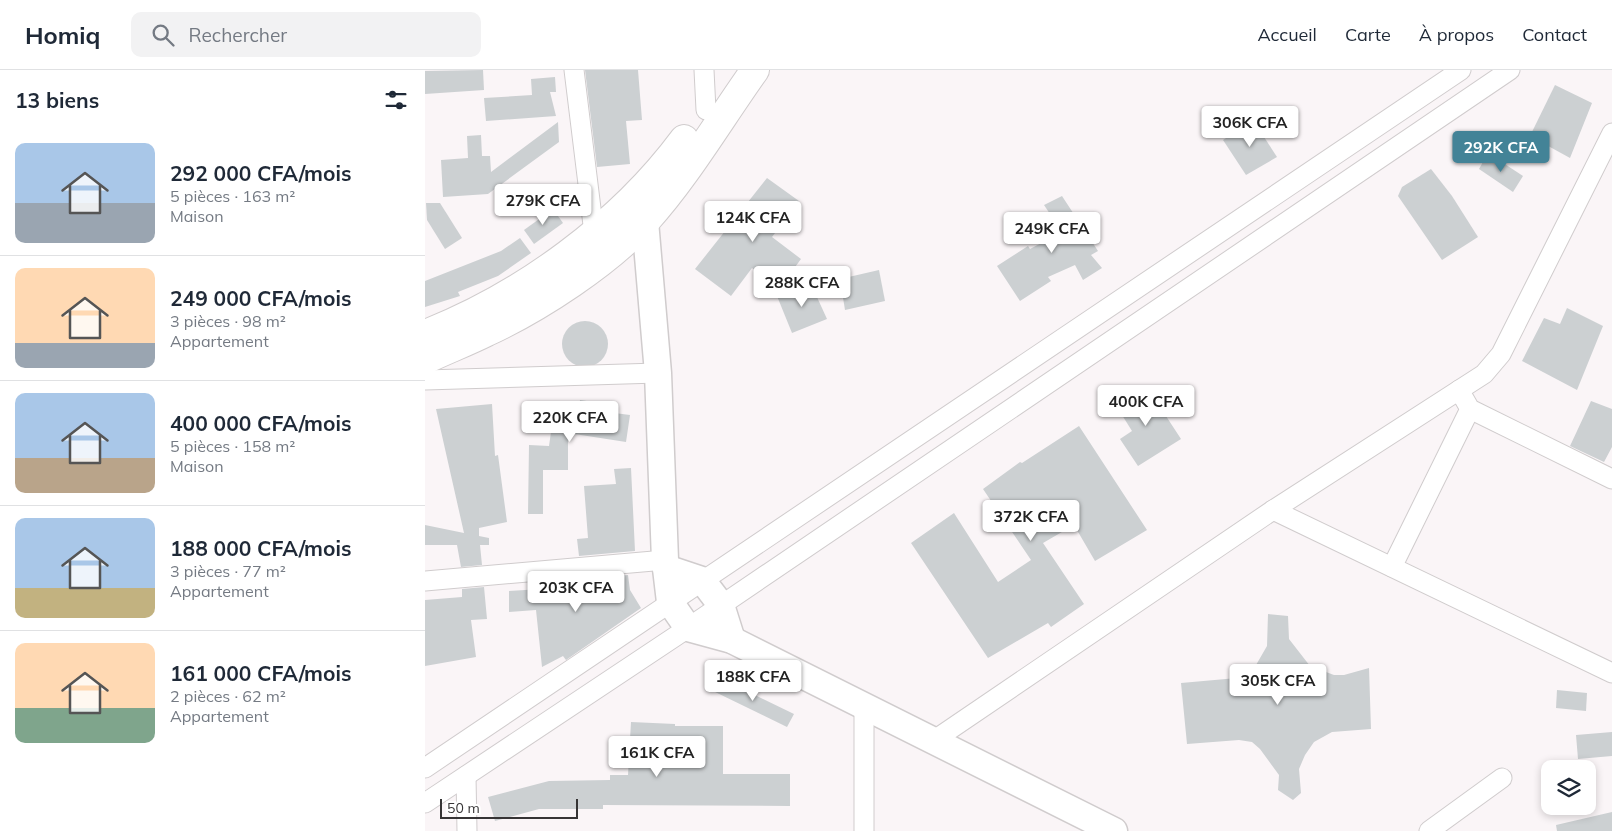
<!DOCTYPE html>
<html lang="fr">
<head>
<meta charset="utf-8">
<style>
	:root { --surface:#fff; --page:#f2f2f3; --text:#1f2937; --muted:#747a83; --line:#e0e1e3; --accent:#438397 }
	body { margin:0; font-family:Mulish,sans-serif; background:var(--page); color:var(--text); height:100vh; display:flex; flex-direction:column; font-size:19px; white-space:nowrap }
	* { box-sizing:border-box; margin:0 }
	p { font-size:16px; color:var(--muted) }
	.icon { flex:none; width:28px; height:28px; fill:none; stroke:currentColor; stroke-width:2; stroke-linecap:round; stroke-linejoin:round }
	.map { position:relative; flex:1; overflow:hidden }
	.side { display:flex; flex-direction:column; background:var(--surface); width:425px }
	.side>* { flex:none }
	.buttons { position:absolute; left:1116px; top:690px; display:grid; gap:10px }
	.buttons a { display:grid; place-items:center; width:55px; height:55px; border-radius:10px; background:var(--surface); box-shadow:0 2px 8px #0003; font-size:25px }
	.scale { position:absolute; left:15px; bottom:12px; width:138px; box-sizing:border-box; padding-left:5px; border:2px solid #363435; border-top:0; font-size:14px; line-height:18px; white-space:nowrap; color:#363435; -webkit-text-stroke:4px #fff; paint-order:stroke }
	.price { position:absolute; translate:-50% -42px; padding:0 11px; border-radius:5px; background:#fff; color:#222; font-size:16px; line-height:32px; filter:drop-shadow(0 1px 2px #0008) }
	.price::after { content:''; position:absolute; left:50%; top:30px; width:15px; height:11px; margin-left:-8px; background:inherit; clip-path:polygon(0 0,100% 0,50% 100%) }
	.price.selected { background:var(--accent); color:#fff }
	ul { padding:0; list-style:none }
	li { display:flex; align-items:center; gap:15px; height:125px; padding:0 15px }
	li+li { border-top:1px solid var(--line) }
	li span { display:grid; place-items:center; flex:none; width:140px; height:100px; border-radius:10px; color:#555 }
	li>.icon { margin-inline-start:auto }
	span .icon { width:60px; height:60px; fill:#fffc; stroke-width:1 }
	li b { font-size:21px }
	h2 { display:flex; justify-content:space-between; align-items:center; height:60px; padding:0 15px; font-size:21px }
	header { display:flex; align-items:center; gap:30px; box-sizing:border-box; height:70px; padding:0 25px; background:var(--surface); border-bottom:1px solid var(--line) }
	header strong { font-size:24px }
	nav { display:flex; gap:28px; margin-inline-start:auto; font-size:18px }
	.search { width:350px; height:45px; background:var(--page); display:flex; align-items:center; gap:12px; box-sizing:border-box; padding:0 18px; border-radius:10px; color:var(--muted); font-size:19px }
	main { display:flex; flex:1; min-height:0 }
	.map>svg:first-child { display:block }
</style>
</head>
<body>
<header>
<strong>Homiq</strong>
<div class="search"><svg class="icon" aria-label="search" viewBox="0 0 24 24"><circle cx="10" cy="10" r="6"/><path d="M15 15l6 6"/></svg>Rechercher</div>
<nav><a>Accueil</a><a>Carte</a><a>À propos</a><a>Contact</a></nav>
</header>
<main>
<section class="side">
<h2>13 biens<svg class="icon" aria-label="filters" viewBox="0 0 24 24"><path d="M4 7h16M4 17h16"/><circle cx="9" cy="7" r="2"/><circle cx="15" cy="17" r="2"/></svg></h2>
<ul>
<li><span style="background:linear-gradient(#a9c7e8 60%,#9aa5b1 0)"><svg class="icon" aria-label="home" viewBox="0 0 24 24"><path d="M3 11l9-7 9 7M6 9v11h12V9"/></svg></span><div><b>292 000 CFA/mois</b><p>5 pièces · 163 m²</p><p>Maison</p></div></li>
<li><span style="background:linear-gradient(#ffd9b3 75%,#9aa5b1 0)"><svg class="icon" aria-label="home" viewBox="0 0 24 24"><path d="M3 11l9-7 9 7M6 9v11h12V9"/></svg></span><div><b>249 000 CFA/mois</b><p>3 pièces · 98 m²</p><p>Appartement</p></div></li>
<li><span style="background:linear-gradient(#a9c7e8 65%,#b9a48a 0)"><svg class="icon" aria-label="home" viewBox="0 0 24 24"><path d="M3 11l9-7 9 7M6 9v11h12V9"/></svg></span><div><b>400 000 CFA/mois</b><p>5 pièces · 158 m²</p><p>Maison</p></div></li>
<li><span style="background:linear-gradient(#a9c7e8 70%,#c2b280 0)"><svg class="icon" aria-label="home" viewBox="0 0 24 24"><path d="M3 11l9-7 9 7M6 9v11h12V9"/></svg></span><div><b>188 000 CFA/mois</b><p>3 pièces · 77 m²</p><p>Appartement</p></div></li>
<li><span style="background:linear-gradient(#ffd9b3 65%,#7fa58c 0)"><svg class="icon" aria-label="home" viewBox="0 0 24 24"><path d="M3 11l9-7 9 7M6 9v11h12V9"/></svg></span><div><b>161 000 CFA/mois</b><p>2 pièces · 62 m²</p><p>Appartement</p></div></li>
</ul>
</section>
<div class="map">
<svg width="1187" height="761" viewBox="0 0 1187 761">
	<rect width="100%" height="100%" fill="#faf5f7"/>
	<!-- building -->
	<g fill="#ccd0d2">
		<polygon points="58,0 59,20 0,24 0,1"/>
		<polygon points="160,0 213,0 217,50 201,51 205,94 172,97"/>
		<polygon points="130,7 131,22 125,22 131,46 61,51 59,28 107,25 106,9"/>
		<polygon points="1130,15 1167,33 1145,88 1105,66"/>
		<polygon points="828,50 852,87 821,105 798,70"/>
		<polygon points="133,52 134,72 63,124 18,127 16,90 43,88 42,66 56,65 57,86 65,86 66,102"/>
		<polygon points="1063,83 1098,106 1088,122 1054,99"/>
		<polygon points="1006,99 1027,126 1053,167 1017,190 973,126 977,117"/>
		<polygon points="342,108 374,131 347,167 376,189 351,223 347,213 327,198 306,226 270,199"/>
		<polygon points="637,126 673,181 666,185 677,198 658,210 650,195 623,207 626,211 595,231 572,196 603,176 605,179 637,162 619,135"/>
		<polygon points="1,133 15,133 37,168 20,179 2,150"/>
		<polygon points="128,139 138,153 109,174 99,160"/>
		<polygon points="95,168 106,183 73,206 33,222 35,226 0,237 0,211 76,181"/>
		<polygon points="454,200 460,231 420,240 415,209"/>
		<polygon points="386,214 402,249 367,263 352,226"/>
		<polygon points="1142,238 1178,256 1152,320 1097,291 1119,248 1135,254"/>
		<circle cx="160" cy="274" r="23"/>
		<polygon points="722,317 756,369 713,396 695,369 707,361 692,337"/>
		<polygon points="155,330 175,333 174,341 205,345 201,372 143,363 143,400 118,400 118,444 103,444 104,375 124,376 130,334 154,338"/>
		<polygon points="1166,331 1187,339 1187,377 1179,392 1145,376"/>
		<polygon points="67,334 70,386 73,385 82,452 54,458 54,466 64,468 64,475 55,475 57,495 36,497 32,475 0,475 0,455 39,463 11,339"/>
		<polygon points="654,356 722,460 670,491 649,455 618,473 659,534 626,557 623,553 563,588 486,473 529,443 573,512 606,490 558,419 595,392 597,393"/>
		<polygon points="206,398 210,481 154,486 152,469 163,468 159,416 191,414 189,399"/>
		<polygon points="203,505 205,520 216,538 141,590 138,586 117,597 111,540 84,542 84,521 132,518 157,514 156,509"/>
		<polygon points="59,517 62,549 46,550 51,587 0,596 0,530 37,527 37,519"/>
		<polygon points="843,544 863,546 864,569 885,596 909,605 919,605 944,598 946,659 907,662 889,672 880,685 874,699 876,723 868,730 853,720 854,705 835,679 827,672 814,670 762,674 756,613 812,608 823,603 831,595 842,576"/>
		<polygon points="293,607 369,644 362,657 286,620"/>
		<polygon points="1132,620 1162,623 1161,641 1131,638"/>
		<polygon points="206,652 250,654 250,656 298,656 298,704 365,704 365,736 178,735 178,739 114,739 70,751 63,727 124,711 185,710 185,705 203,705"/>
		<polygon points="1187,662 1187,686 1153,689 1151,665"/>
		<polygon points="1187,742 1187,761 1132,761 1131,755"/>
	</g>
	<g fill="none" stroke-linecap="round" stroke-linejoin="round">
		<defs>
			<g id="street">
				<polyline points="149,0 169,163"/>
				<polyline points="279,0 281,40"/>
				<polyline points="0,310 233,303"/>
				<polyline points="1034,320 1045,339 1187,409"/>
				<polyline points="848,440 1187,603"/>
				<polyline points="967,497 1045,339"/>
				<polyline points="0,511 240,490"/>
				<polyline points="439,636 439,761"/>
				<polyline points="508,671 848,440 1059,304 1076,284 1187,63"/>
				<polyline points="0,698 1036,0"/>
				<polyline points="41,706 42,761"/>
				<polyline points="0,733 251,566 1085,0"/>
				<polyline points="1004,761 1077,708"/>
			</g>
			<g id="secondary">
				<polyline points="220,151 233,303 240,490 245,532 263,558 307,570 689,761"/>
				<polyline points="241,498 277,510 296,535 307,570"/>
			</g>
			<g id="primary">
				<path d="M 0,264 C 98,226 196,154 259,69"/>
				<path d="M 0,290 C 21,280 42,272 62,262 C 114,238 183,193 221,151 C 261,107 295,49 330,0"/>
			</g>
		</defs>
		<!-- street casing -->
		<use href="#street" stroke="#d0cccd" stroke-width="21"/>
		<!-- secondary casing -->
		<use href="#secondary" stroke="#d0cccd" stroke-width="29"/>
		<!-- primary casing -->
		<use href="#primary" stroke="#d0cccd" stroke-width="30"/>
		<!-- street -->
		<use href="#street" stroke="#fff" stroke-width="19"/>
		<!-- secondary -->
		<use href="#secondary" stroke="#fff" stroke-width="26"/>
		<!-- primary -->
		<use href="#primary" stroke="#fff" stroke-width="28"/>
	</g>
</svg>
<div class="buttons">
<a><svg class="icon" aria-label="layers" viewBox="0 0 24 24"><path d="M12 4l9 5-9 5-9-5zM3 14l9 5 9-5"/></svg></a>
</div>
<div class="scale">50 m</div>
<b class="price" style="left:825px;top:78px">306K CFA</b>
<b class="price selected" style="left:1076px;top:103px">292K CFA</b>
<b class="price" style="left:118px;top:156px">279K CFA</b>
<b class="price" style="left:328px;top:173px">124K CFA</b>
<b class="price" style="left:627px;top:184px">249K CFA</b>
<b class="price" style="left:377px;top:238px">288K CFA</b>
<b class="price" style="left:721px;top:357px">400K CFA</b>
<b class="price" style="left:145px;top:373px">220K CFA</b>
<b class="price" style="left:606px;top:472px">372K CFA</b>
<b class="price" style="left:151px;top:543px">203K CFA</b>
<b class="price" style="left:328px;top:632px">188K CFA</b>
<b class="price" style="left:853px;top:636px">305K CFA</b>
<b class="price" style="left:232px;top:708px">161K CFA</b>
</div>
</main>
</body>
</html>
